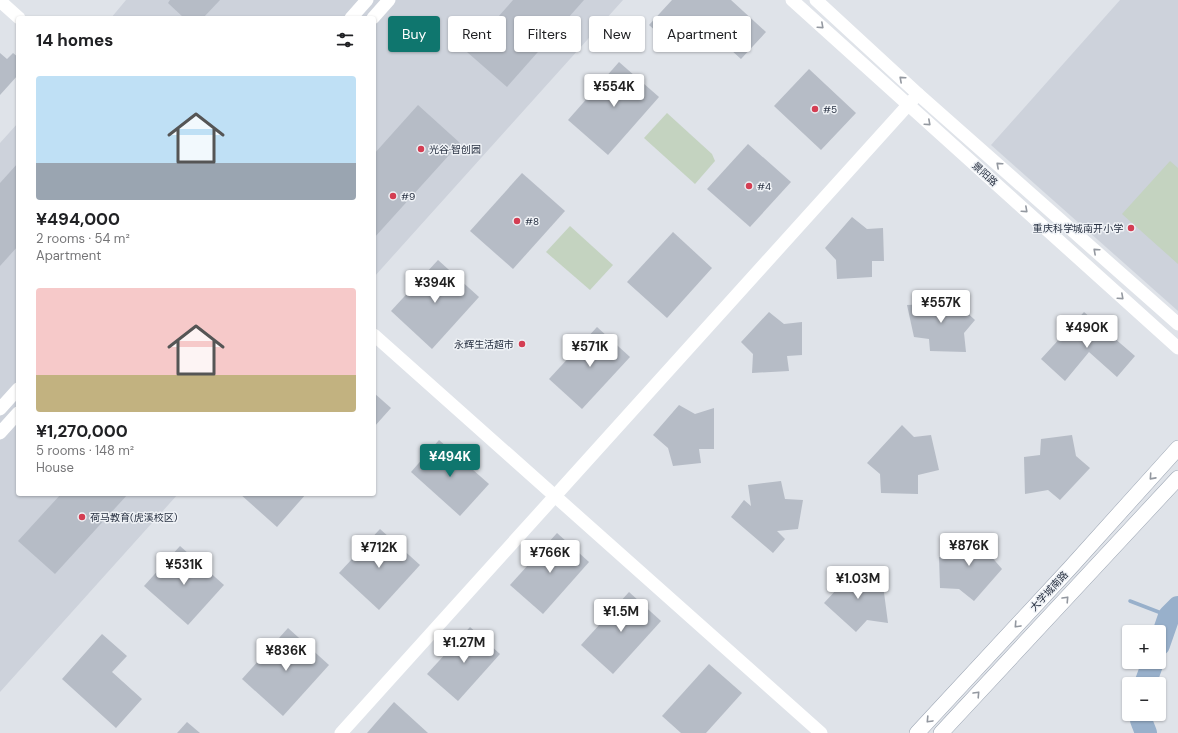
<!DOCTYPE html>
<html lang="en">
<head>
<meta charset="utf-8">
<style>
	:root { --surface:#fff; --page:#f2f2f2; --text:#202124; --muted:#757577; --accent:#0f766e }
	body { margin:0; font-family:"DM Sans","Noto Sans SC",sans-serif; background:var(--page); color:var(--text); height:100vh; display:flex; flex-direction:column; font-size:15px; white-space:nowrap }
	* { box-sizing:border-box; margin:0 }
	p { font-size:13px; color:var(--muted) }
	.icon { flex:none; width:22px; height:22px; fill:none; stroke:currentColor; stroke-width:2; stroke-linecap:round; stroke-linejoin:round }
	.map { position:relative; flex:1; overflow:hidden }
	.side { position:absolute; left:16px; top:16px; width:360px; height:480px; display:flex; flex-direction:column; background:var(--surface); border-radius:4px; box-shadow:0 1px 3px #0004 }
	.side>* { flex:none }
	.guide { position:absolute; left:388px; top:16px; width:380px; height:36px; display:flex; gap:8px }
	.fabs { position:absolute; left:1122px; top:625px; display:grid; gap:8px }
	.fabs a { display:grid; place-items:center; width:44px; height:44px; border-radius:4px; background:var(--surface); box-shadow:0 1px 3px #0004; font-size:20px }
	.price { position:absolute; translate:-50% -34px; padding:0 9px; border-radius:4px; background:#fff; color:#222; font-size:13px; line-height:26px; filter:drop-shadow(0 1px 2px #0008) }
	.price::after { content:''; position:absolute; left:50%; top:24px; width:12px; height:9px; margin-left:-6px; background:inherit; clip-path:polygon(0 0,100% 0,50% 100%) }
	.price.selected { background:var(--accent); color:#fff }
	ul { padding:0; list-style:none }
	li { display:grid; align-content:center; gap:8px; height:212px; padding:0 20px }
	li span { display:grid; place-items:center; height:124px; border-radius:4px; color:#555 }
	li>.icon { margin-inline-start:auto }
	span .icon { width:72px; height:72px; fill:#fffc; stroke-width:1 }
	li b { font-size:17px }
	h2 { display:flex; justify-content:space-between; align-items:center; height:48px; padding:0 20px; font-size:17px }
	.pill { padding:0 14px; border-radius:4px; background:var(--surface); box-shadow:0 1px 3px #0004; font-size:14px; line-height:36px }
	.pill.selected { background:var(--accent); color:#fff }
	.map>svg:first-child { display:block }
</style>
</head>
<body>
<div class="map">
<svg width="1178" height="733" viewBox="0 0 1178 733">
	<rect width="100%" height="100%" fill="#dfe3e9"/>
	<!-- built -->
	<g fill="#cdd2db">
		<polygon points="126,0 623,0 374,277 374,18 111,18"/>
		<polygon points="1120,0 1178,0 1178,311 991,145"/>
		<polygon points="18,123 18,494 178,494 0,692 0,143"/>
	</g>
	<!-- green -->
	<g fill="#c4d3c0">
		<polygon points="667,113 712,154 715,161 695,184 644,138"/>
		<polygon points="1170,161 1178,168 1178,264 1122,214"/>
		<polygon points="570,226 613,265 590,290 546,252"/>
	</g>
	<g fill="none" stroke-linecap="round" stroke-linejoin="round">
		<!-- stream -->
		<polyline stroke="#98b0cb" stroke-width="3.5" points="1130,601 1169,616"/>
		<!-- river -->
		<g stroke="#98b0cb" stroke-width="22">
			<polyline points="1159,645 1169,616 1178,607"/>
			<polyline points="1145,684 1153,662"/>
			<polyline points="1142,714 1141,720 1146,733"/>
		</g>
	</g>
	<!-- building -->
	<g fill="#b6bcc6">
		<polygon points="170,0 220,0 203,18 184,18 168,3"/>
		<polygon points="513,0 584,0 507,87 467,52"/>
		<polygon points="672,0 731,0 766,32 741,59 701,23 677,50 649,25"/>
		<polygon points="0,53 7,59 13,53 18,57 18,75 0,95"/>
		<polygon points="619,62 659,97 608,155 568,120"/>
		<polygon points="809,69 856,113 821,150 774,106"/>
		<polygon points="418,105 460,143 374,238 374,154"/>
		<polygon points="748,144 791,182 750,227 707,189"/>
		<polygon points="18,163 18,246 0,266 0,183"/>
		<polygon points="522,173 565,211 513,269 470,231"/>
		<polygon points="852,217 867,229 883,228 884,261 872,261 872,277 837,279 836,260 825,248"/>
		<polygon points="673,232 712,268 667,318 627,282"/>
		<polygon points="438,260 479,297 432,349 391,311"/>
		<polygon points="943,291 975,320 964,333 966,352 930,351 929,339 914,337 907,305 929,304"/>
		<polygon points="769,312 784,324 802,322 802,355 787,356 789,371 752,373 753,354 741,342"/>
		<polygon points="1084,312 1135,356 1117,377 1089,352 1065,381 1041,359"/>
		<polygon points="597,327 630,357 582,409 549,379"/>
		<polygon points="374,393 391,408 374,427"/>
		<polygon points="679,405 695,414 714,408 714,449 699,449 701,463 673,466 668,448 653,435"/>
		<polygon points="902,425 914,437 931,435 939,470 918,475 918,494 881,493 880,474 867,463"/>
		<polygon points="1072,435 1076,456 1090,468 1060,500 1048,490 1025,494 1024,457 1040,455 1041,439"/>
		<polygon points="439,440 489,484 460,516 411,472"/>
		<polygon points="781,481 785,499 803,500 798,529 777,531 785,539 773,553 731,517 744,500 751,506 748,485"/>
		<polygon points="61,494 128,494 55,574 18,541"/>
		<polygon points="240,494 306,494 277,527"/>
		<polygon points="380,529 420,565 379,610 339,573"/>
		<polygon points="557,533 589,562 543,614 510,585"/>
		<polygon points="990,536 990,555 1002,569 974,601 959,589 940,588 939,557 956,556 957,538"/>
		<polygon points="180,546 224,585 188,625 144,586"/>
		<polygon points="869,571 868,587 883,585 888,623 867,620 856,632 824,603 837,589 837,572"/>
		<polygon points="629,592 661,621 613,674 581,645"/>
		<polygon points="470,627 500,654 458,701 427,674"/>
		<polygon points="288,628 329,665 283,716 242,679"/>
		<polygon points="102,634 127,656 112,672 142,699 116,728 62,679"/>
		<polygon points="709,664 742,693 706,733 681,733 662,716"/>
		<polygon points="394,702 428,733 367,733"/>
		<polygon points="187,722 200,733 177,733"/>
	</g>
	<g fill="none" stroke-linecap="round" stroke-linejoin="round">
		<defs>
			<g id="primary">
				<polyline points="917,733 1070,568 1178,448"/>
				<polyline points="941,733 1178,478"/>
			</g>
		</defs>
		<!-- primary casing -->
		<use href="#primary" stroke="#9ea7b5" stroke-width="16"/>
		<!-- secondary -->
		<g stroke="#fff" stroke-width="13">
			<polyline points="792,0 1178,348"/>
			<polyline points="816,0 918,94 1178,324"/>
			<polyline points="0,1 19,18"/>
			<polyline points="351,18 367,0"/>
			<polyline points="373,18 389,0"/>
			<polyline points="374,335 821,733"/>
			<polyline points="0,409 18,389"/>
			<polyline points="0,433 18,413"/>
			<polyline points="341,733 918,94"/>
		</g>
		<!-- primary -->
		<use href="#primary" stroke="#fff" stroke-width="15"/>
	</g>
	<!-- one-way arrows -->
	<defs><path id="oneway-chevron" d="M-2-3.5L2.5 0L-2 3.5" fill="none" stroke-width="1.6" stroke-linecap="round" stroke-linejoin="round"/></defs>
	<g stroke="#9398a0">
		<use href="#oneway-chevron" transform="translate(821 26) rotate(42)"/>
		<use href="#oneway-chevron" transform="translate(902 79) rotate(-138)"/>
		<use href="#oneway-chevron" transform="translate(928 123) rotate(42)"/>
		<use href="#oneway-chevron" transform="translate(999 165) rotate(-138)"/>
		<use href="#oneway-chevron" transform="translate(1025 210) rotate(42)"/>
		<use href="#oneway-chevron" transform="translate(1096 251) rotate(-138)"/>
		<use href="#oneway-chevron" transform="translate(1121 297) rotate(42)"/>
		<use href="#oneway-chevron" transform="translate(1152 477) rotate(132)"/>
		<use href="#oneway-chevron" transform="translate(1066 599) rotate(-47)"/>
		<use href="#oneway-chevron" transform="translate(1017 625) rotate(133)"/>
		<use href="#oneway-chevron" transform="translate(977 694) rotate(-47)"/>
		<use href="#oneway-chevron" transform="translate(929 720) rotate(133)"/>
	</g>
	<!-- markers -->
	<g fill="#d43e53" stroke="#eff2f6" stroke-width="1.5">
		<circle cx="815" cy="109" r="4"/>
		<circle cx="421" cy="149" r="4"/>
		<circle cx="749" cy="186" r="4"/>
		<circle cx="393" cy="196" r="4"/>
		<circle cx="517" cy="221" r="4"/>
		<circle cx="1131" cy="228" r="4"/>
		<circle cx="522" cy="344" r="4"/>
		<circle cx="82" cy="517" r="4"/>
	</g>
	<g text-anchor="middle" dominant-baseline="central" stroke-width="3" stroke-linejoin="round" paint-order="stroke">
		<!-- poi labels -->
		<g font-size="10" fill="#273041" stroke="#eff2f6" text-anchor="start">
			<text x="823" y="109">#5</text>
			<text x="429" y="149">光谷·智创园</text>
			<text x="757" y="186">#4</text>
			<text x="401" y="196">#9</text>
			<text x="525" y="221">#8</text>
			<text x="1123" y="228" text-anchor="end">重庆科学城南开小学</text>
			<text x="514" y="344" text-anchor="end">永辉生活超市</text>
			<text x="90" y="517">荷马教育(虎溪校区)</text>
		</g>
		<!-- street labels -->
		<g font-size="10" fill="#273041" stroke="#eff2f6">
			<text transform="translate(985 174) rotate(42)">景阳路</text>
			<text transform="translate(1049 591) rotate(-47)">大学城南路</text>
		</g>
	</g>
</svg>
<div class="fabs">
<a>+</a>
<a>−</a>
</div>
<b class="price" style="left:614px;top:108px">¥554K</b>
<b class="price" style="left:435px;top:304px">¥394K</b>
<b class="price" style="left:941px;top:324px">¥557K</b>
<b class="price" style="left:1087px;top:349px">¥490K</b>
<b class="price" style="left:590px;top:368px">¥571K</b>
<b class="price selected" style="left:450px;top:478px">¥494K</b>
<b class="price" style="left:969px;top:567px">¥876K</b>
<b class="price" style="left:379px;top:569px">¥712K</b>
<b class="price" style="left:550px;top:574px">¥766K</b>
<b class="price" style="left:184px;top:586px">¥531K</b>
<b class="price" style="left:858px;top:600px">¥1.03M</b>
<b class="price" style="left:621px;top:633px">¥1.5M</b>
<b class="price" style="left:464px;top:664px">¥1.27M</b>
<b class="price" style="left:286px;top:672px">¥836K</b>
<div class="guide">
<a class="pill selected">Buy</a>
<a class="pill">Rent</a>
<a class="pill">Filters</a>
<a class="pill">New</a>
<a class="pill">Apartment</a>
</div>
<section class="side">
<h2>14 homes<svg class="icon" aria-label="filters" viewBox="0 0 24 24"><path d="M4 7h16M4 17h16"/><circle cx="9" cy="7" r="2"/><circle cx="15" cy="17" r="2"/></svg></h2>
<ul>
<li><span style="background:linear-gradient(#bfe0f5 70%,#9aa5b1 0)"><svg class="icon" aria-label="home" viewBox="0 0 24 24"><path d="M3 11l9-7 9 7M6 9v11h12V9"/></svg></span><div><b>¥494,000</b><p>2 rooms · 54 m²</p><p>Apartment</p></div></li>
<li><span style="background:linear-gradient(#f6c9c9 70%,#c2b280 0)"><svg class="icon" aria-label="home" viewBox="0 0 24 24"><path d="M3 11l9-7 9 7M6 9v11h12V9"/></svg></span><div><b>¥1,270,000</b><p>5 rooms · 148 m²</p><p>House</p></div></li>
</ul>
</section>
</div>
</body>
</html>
